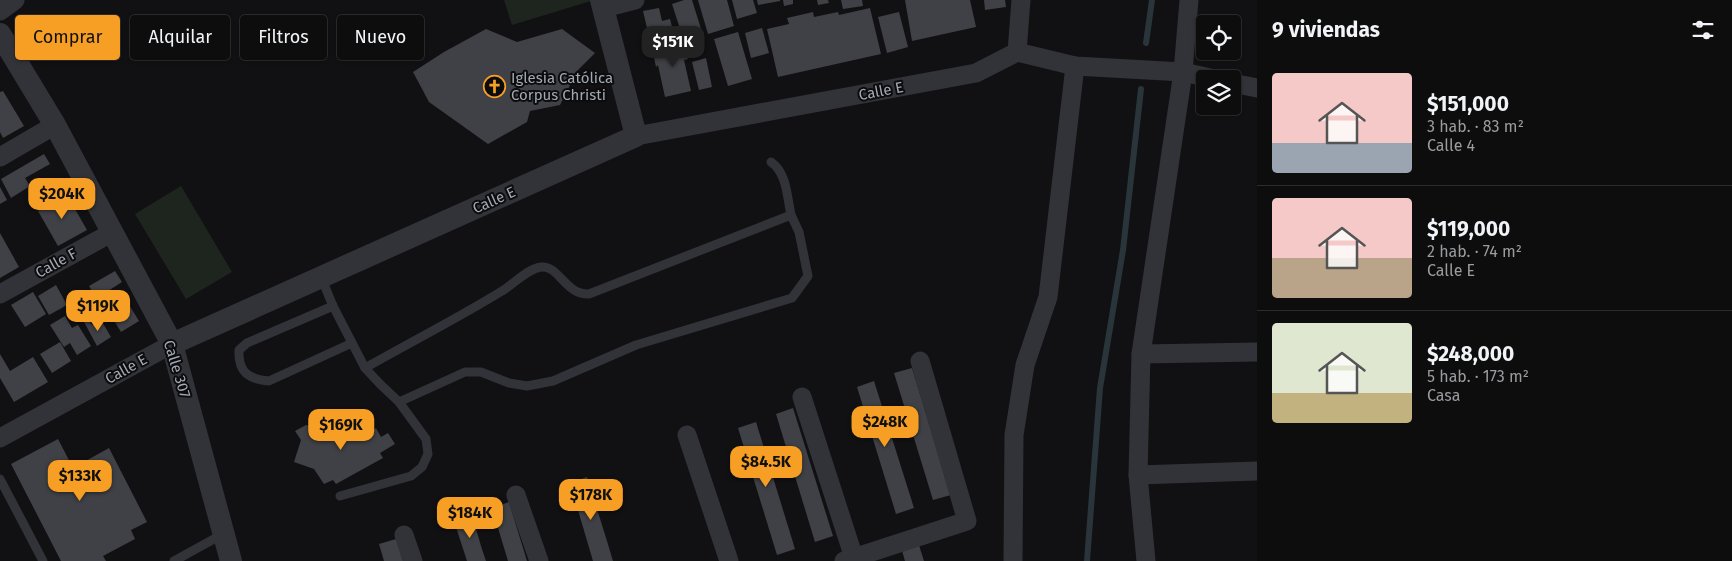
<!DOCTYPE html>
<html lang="es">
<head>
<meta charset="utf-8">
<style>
	:root { --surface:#0d0d0e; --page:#161617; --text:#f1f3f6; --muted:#9a9c9e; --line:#2d2d2e; --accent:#f79f24 }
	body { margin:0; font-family:"Fira Sans",sans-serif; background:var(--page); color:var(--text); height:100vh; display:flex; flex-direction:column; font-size:19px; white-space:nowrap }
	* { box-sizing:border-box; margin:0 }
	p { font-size:16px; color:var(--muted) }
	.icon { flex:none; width:28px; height:28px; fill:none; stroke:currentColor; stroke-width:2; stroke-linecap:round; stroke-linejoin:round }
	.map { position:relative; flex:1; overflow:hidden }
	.panel { display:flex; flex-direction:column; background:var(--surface); width:475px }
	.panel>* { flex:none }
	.hud { position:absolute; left:15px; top:15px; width:475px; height:45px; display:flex; gap:10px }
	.fabs { position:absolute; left:1196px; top:15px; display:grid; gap:10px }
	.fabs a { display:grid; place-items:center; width:45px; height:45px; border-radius:5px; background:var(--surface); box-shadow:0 1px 4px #0004,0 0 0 1px var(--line); font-size:25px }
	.price { position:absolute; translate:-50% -42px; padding:0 11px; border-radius:10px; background:var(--accent); color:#111; font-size:16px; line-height:32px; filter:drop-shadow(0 1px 2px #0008) }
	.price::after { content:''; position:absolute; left:50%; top:30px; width:15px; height:11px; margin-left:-8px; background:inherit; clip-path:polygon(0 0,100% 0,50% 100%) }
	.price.on { background:#222; color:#fff }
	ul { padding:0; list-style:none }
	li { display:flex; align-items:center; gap:15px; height:125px; padding:0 15px }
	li+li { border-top:1px solid var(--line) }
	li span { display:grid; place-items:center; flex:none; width:140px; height:100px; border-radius:5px; color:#555 }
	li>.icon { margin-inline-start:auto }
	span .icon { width:60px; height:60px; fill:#fffc; stroke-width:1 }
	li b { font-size:21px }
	h2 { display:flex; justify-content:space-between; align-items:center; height:60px; padding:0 15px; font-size:21px }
	.pill { padding:0 18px; border-radius:5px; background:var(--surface); box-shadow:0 1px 4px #0004,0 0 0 1px var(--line); font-size:18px; line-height:45px }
	.pill.on { background:var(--accent); color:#111 }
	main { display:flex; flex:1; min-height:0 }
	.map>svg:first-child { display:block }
</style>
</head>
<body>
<main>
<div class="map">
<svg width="1257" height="561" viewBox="0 0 1257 561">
	<rect width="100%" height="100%" fill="#111113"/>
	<!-- green -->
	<g fill="#1d251e">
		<polygon points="504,0 591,0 591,1 512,25"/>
		<polygon points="181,186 232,272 186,299 135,214"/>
	</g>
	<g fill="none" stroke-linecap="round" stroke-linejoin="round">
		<!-- stream -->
		<g stroke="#2a353b" stroke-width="6">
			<polyline points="1146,43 1152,0"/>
			<polyline points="1087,561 1100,388 1123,250 1141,89"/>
		</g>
	</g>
	<!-- building -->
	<g fill="#404146">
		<polygon points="684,0 692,0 702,32 683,38 672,4"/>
		<polygon points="698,0 727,0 734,26 708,34"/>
		<polygon points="732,0 753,0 757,13 737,19"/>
		<polygon points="757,0 780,0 780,1 758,5"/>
		<polygon points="783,0 793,0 793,4 784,6"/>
		<polygon points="817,0 828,0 829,3 818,5"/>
		<polygon points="841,0 862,0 863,6 843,9"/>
		<polygon points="905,0 970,0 976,27 912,41"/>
		<polygon points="984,0 1005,0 1006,7 985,10"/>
		<polygon points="659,8 662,21 670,19 675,39 651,45 643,11"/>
		<polygon points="870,8 881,54 778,77 767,29 789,24 787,18 813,12 814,17 838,12 839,15"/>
		<polygon points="899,12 908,47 887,53 878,17"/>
		<polygon points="762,28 769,53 751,58 745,33"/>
		<polygon points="486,29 517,42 562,29 595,53 577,71 560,105 530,111 527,122 488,144 429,102 413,72 444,52"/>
		<polygon points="738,32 752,79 728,86 714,39"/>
		<polygon points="683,40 688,59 684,60 691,91 665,97 658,65 656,67 652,48"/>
		<polygon points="706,58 712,87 699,90 692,62"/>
		<polygon points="3,91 24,126 3,138 0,132 0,92"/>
		<polygon points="44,154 50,164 25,178 30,186 11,198 1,179"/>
		<polygon points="0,187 7,200 0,204"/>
		<polygon points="67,195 87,230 58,246 38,211"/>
		<polygon points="0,233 19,267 0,278"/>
		<polygon points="115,271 122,282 108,291 113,299 101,307 89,286"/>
		<polygon points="56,285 67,305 49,315 38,296"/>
		<polygon points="33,292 46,314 25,327 11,305"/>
		<polygon points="128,303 139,321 121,332 110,314"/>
		<polygon points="65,316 72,328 78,325 91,346 77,355 70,343 64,347 50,325"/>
		<polygon points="88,319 92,325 101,320 111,337 97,346 84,322"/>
		<polygon points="60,342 71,361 52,373 40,354"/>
		<polygon points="0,354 10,371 33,357 48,382 14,402 0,378"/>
		<polygon points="912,368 951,495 933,500 894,373"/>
		<polygon points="874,381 914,508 896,514 857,387"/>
		<polygon points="793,408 833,536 815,542 776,414"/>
		<polygon points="361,419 371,432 376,428 381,437 388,433 395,444 380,453 383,458 336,484 333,480 324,484 314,469 294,462 301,440 295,431 306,425 321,428 329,438"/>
		<polygon points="756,422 795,549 777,555 738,428"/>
		<polygon points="58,439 73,468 109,448 147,522 131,530 135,539 103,556 106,561 61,561 11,464"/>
		<polygon points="587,477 607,541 613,561 593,561 570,483"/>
		<polygon points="509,502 527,561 508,561 492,508"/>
		<polygon points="472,515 481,546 486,561 467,561 454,521"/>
		<polygon points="396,539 403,561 384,561 379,544"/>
		<polygon points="918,542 924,561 905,561 901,547"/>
	</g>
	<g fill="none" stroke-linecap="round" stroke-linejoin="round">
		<!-- service -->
		<g stroke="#323338" stroke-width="9">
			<path d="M 771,162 C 787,173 787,197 791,215"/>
			<polyline points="321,277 333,306 365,368 380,384 399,402 426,439 428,454 422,467 411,476 340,496"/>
			<path d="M 333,306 L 247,343 L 239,350 C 238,372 248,379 269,381 L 352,343"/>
			<path d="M 365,368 C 411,342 458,318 502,291 C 514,284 527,269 541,267 C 559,265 565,295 589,294 L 791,215 L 799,232 L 808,276 L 792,298 L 636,345 L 553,381 L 527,386 L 509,383 L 481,372 L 465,372 L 399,402"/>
			<polyline points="0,479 43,561"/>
			<polyline points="174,561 223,534"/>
		</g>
		<!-- minor -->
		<g stroke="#323338" stroke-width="19">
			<polyline points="604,8 635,0"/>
			<polyline points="0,11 15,0"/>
			<polyline points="1017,52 1075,66 1183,72 1215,79"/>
			<polyline points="1017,52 1021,0"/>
			<polyline points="1232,83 1257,88"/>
			<polyline points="636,136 976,73 1017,52"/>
			<polyline points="0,157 55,125"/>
			<polyline points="0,294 111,233"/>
			<polyline points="1141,354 1257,352"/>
			<polyline points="802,397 855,561"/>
			<polyline points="687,435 729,561"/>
			<polyline points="0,438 172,344"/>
			<polyline points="1138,475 1257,471"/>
			<polyline points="516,495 539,561"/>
			<polyline points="404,535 413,561"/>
			<polyline points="844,561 967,521 920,361"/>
			<polyline points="1013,561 1014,435 1025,365 1048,297 1075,66"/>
			<polyline points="1146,561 1138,475 1141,354 1183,72 1189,0"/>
		</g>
		<!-- tertiary -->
		<g stroke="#323338" stroke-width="22">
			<polyline points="0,34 55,125 172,344 231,561"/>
			<polyline points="172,344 636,136 601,0"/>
		</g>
	</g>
	<!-- icons -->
	<defs>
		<symbol id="church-ring" viewBox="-11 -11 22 22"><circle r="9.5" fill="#0c0c0d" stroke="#f79f24" stroke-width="1.5"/><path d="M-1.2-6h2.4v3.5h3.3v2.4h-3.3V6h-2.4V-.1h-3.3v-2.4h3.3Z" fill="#f79f24"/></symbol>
	</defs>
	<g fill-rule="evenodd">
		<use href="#church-ring" x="482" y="74" width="25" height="25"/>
	</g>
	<g text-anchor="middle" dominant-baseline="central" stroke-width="4" stroke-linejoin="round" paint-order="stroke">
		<!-- poi labels -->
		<g font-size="15" fill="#a2a9b4" stroke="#0c0c0d" text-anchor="start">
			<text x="511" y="78">Iglesia Católica<tspan x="511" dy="17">Corpus Christi</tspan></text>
		</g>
		<!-- street labels -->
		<g font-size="15" fill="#a2a9b4" stroke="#0c0c0d">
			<text transform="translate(881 91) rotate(-11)">Calle E</text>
			<text transform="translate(494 200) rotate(-24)">Calle E</text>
			<text transform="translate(56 263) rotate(-29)">Calle F</text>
			<text transform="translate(126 369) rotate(-29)">Calle E</text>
			<text transform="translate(177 369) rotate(73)">Calle 307</text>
		</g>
	</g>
</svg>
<div class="fabs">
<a><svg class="icon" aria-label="locate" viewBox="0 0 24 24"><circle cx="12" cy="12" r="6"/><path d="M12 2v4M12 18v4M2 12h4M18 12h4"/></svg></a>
<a><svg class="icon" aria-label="layers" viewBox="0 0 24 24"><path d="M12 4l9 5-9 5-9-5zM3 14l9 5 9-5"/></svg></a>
</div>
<b class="price on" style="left:673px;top:68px">$151K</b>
<b class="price" style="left:62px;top:220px">$204K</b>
<b class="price" style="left:98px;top:332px">$119K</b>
<b class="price" style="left:885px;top:448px">$248K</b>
<b class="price" style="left:341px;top:451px">$169K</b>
<b class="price" style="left:766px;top:488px">$84.5K</b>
<b class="price" style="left:80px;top:502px">$133K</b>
<b class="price" style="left:591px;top:521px">$178K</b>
<b class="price" style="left:470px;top:539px">$184K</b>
<div class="hud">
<a class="pill on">Comprar</a>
<a class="pill">Alquilar</a>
<a class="pill">Filtros</a>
<a class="pill">Nuevo</a>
</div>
</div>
<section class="panel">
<h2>9 viviendas<svg class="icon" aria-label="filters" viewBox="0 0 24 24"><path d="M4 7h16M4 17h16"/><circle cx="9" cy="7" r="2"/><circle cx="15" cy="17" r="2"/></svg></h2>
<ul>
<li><span style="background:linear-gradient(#f6c9c9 70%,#9aa5b1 0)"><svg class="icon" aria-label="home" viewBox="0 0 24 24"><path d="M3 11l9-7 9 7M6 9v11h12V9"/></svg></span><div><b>$151,000</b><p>3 hab. · 83 m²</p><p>Calle 4</p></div></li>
<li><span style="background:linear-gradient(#f6c9c9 60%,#b9a48a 0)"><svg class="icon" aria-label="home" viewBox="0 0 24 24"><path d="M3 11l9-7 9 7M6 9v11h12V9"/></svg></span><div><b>$119,000</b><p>2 hab. · 74 m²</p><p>Calle E</p></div></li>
<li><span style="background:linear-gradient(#dfe7d0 70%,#c2b280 0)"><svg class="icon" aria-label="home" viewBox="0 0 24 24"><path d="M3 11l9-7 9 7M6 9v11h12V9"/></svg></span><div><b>$248,000</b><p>5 hab. · 173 m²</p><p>Casa</p></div></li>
</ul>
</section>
</main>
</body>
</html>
